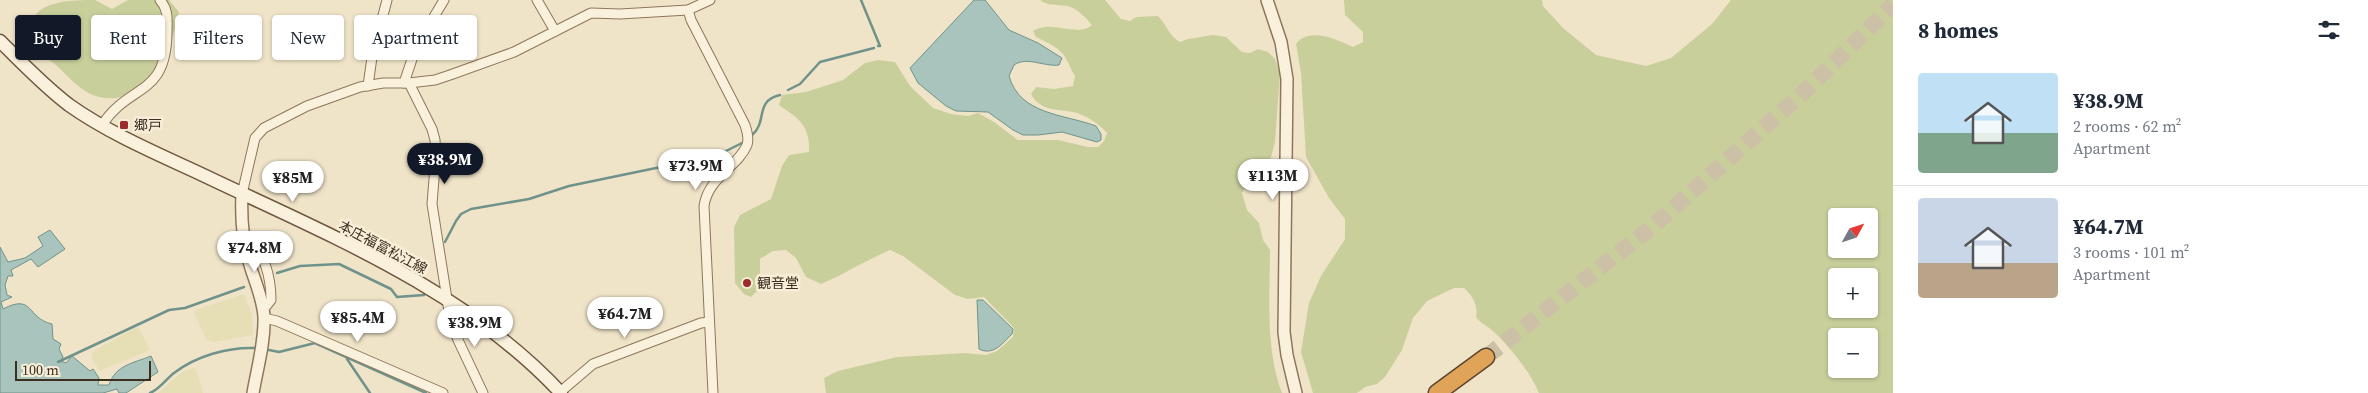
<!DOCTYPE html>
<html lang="en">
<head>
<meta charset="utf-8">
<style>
	:root { --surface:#fff; --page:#f2f2f3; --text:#1f2937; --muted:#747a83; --line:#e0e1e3; --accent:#111827 }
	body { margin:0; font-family:"Source Serif 4","Noto Sans JP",serif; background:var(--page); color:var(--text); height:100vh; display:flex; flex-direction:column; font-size:19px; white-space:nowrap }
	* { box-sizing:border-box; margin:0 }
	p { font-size:16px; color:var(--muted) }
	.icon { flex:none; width:28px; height:28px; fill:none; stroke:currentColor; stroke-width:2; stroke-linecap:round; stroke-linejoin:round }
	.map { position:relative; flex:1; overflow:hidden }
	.drawer { display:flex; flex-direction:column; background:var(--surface); width:475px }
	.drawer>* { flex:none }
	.top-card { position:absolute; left:15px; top:15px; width:475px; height:45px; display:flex; gap:10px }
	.needle { width:32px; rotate:50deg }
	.tools { position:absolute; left:1828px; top:208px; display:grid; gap:10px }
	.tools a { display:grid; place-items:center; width:50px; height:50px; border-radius:5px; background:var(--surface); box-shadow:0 1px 4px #0004; font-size:25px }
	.scale { position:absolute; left:15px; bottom:12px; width:136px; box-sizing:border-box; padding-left:5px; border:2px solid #3d2e20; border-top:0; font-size:14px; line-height:18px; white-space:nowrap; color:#3d2e20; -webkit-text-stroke:4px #f7eed8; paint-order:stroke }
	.price { position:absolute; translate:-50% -42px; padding:0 11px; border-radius:18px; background:#fff; color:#222; font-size:16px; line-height:32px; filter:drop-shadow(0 1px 2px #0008) }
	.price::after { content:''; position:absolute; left:50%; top:30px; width:15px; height:11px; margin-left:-8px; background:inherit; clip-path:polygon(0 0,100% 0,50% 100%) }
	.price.on { background:var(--accent); color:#fff }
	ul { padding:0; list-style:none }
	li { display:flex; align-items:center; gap:15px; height:125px; padding:0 25px }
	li+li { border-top:1px solid var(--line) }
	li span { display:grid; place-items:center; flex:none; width:140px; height:100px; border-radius:5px; color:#555 }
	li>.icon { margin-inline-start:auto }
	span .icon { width:60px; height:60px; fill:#fffc; stroke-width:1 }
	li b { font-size:21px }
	h2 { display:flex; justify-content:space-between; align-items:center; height:60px; padding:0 25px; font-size:21px }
	.pill { padding:0 18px; border-radius:5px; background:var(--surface); box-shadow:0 1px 4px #0004; font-size:18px; line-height:45px }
	.pill.on { background:var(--accent); color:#fff }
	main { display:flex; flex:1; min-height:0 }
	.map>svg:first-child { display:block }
</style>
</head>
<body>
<main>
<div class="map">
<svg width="1893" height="393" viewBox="0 0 1893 393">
	<rect width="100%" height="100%" fill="#f0e4c8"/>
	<!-- farmland -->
	<g fill="#e6deb5">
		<polygon points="244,294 252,315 253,335 214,342 207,340 194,313 198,309"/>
		<polygon points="135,328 139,328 150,350 100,371 92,359 92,352"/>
		<polygon points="193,368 196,369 203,393 158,393 182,372"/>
	</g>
	<!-- green -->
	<g fill="#c9cf9b" fill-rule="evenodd">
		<path d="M 95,0 L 112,9 L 128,0 L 169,0 L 179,12 C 173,48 145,108 99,97 C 82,93 69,77 57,66 C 49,59 39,54 32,47 C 28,41 27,31 29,25 C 39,0 70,0 95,0 Z"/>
		<path d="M 1040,0 L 1105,0 L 1121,19 L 1130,21 L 1136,17 L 1158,16 C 1166,24 1170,37 1180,42 L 1188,39 L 1213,35 L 1226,37 L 1242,52 L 1250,53 L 1258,49 L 1268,52 L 1275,59 L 1280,73 L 1275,142 L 1270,161 L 1250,180 L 1242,193 L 1247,210 L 1259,223 L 1263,240 L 1270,250 C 1270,297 1265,348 1282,393 L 826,393 L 824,378 L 838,371 L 897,357 L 965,353 L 986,355 L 997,351 L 1013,337 L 1014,328 L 984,297 L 968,299 L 955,295 L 903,256 L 890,250 C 866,260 845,274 821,284 L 806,277 L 796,258 L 786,250 L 773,251 L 760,259 L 760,288 L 751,297 L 744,294 L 735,283 L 734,227 L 740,215 L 771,199 L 782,166 L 789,155 L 809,152 C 810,125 799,119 779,105 L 782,95 L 806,92 L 843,80 L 865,63 L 878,60 L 895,62 L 910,86 L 933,108 L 951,114 L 968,116 L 978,113 L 994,122 L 1018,140 L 1058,140 L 1088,147 L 1098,147 L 1104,141 L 1107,133 C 1098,123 1086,115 1073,112 C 1056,109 1040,111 1031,94 L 1036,87 L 1054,89 L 1073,86 L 1075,76 C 1070,69 1068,60 1063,54 C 1056,46 1046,42 1036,37 L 1033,31 C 1051,19 1078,38 1092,25 C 1086,18 1077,8 1067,6 C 1057,4 1049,7 1040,0 Z"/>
		<path d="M 1344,0 L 1542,0 L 1543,6 L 1563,28 L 1596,55 L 1646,66 L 1671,58 L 1712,24 L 1731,0 L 1893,0 L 1893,393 L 1539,393 C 1530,372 1511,348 1494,332 C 1488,326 1481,324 1476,317 C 1478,304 1473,297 1464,288 L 1454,288 L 1427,301 L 1413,318 L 1402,350 L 1385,377 L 1377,384 L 1365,387 L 1357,393 L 1313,393 L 1301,352 L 1309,303 L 1321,276 L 1345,239 L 1345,219 L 1329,198 L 1306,157 L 1301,73 L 1296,44 C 1309,27 1336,39 1353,47 L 1363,42 L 1363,32 L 1345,15 ZM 1869,216 L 1869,249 L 1836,249 L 1836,216 ZM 1869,276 L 1869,309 L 1836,309 L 1836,276 ZM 1869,336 L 1869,369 L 1836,369 L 1836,336 Z"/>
	</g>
	<!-- water -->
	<g fill="#a9c4bc" stroke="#6f938a">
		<path d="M 974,0 L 985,0 L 1009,30 L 1038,43 L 1062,58 L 1059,65 C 1044,67 1027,56 1014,65 L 1009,76 C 1020,115 1064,114 1096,126 L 1101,134 L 1101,140 L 1097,142 L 1062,132 L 1038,135 L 1023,135 L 1013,130 L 988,112 L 956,111 L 946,106 L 918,83 L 910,68 Z"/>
		<path d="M 50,230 L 65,249 L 38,267 L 31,259 L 11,270 L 13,276 L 8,276 L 5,285 L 7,295 L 12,297 L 1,302 L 3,309 C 34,293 26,318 52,324 L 53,339 L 61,344 L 59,349 L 63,357 L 61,361 L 66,363 L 72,356 L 90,371 L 93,369 L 99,378 L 98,385 L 109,385 C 115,365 134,363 151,356 L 158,372 L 126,393 L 119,393 L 117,389 L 103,393 L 0,393 L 0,247 L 8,262 L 25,258 L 43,246 L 38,237 Z"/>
		<path d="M 977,300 L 983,300 L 1013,329 L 1012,334 C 1002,344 993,356 979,349 Z"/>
	</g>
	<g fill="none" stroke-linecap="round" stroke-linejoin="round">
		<!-- stream -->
		<g stroke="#6f938a" stroke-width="2.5">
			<polyline points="861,0 880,46 878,46"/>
			<polyline points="788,90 800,84 820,62 874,48"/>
			<path d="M 752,135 C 768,122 754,101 780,95"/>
			<polyline points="445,242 456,221 461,214 471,209 529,199 569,186 656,168 708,160 742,143"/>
			<polyline points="277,273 300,266 339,264 391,289 397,297 424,295"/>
			<polyline points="269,350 279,352 315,343 426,393"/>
			<polyline points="347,359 370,393"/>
			<polyline points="58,362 169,310 185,308 244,287"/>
			<path d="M 150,393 C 160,389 166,379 174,373 C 196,356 228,347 255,348"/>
		</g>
		<!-- motorway-tunnel -->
		<polyline stroke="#ccc0a6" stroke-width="16" stroke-dasharray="16 8" stroke-linecap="butt" points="1486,357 1652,227 1804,92 1893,5"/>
		<defs>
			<g id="minor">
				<polyline points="537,0 555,31"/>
				<path d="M 688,10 L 691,20 L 745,125 C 747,131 749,139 747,145 C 738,167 708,177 704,206 L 713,393"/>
				<polyline points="404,83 416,47 444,0"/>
				<polyline points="409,83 432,129 435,140 436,154 432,204 450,318 458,340 483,393"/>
				<polyline points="368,86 372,57 387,0"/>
				<path d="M 102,125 C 129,83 166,98 167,33 C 167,20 169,10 160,0"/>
				<polyline points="242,194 255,138 264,128 307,106 360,87 383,83 409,83 435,80 450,75 514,52 591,13 620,14 688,10 710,0"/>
				<path d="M 244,239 C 265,247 271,280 271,300 L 263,310"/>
				<polyline points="264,318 277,321 443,393"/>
				<polyline points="559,393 593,364 701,323 709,322"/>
			</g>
			<g id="tertiary">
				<polyline points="1267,0 1281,42 1287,79 1284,332 1287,355 1296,393"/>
				<path d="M 242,194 C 241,216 242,237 248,258 C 253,278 263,297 264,317 C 265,342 257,369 253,393"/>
			</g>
			<path id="secondary" d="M 0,41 C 22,63 44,86 69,105 C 110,134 158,154 203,175 C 329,235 464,289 561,393"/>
			<polyline id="motorway" points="1437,393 1486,357"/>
		</defs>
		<!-- minor casing -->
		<use href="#minor" stroke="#8d765c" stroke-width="11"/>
		<!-- tertiary casing -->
		<use href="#tertiary" stroke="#8d765c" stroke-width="14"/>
		<!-- secondary casing -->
		<use href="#secondary" stroke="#6f573f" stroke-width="15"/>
		<!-- motorway casing -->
		<use href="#motorway" stroke="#5b4430" stroke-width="19"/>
		<!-- minor -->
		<use href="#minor" stroke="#faf1dc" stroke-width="9"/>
		<!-- tertiary -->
		<use href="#tertiary" stroke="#faf1dc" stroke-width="11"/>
		<!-- secondary -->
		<use href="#secondary" stroke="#faf1dc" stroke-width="12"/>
		<!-- motorway -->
		<use href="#motorway" stroke="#e0a458" stroke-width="16"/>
	</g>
	<!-- markers -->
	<g fill="#9e2a2b" stroke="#f7eed8" stroke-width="2">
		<rect x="119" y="120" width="10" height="10" rx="2.5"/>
		<circle cx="747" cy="283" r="5"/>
	</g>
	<g text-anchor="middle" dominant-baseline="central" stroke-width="5" stroke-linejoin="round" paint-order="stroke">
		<!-- poi labels -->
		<g font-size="14" fill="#3d2e20" stroke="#f7eed8" text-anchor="start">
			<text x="134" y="125">郷戸</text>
			<text x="757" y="283">観音堂</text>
		</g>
		<!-- street labels -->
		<g font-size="14" fill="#3d2e20" stroke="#f7eed8">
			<text transform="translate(383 247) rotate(28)">本庄福富松江線</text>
		</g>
	</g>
</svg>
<div class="tools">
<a><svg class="needle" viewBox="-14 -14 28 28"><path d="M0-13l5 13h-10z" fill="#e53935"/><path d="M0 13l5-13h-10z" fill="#747a83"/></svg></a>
<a>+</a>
<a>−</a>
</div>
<div class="scale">100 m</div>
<b class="price on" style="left:445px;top:185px">¥38.9M</b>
<b class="price" style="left:696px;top:191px">¥73.9M</b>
<b class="price" style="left:1273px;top:201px">¥113M</b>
<b class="price" style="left:293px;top:203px">¥85M</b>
<b class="price" style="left:255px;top:273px">¥74.8M</b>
<b class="price" style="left:625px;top:339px">¥64.7M</b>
<b class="price" style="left:358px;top:343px">¥85.4M</b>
<b class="price" style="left:475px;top:348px">¥38.9M</b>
<div class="top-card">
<a class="pill on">Buy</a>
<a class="pill">Rent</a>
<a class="pill">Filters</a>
<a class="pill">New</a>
<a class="pill">Apartment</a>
</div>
</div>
<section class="drawer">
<h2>8 homes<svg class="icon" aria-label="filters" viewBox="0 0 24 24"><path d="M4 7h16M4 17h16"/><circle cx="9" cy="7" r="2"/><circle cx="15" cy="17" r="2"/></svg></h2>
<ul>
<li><span style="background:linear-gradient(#bfe0f5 60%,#7fa58c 0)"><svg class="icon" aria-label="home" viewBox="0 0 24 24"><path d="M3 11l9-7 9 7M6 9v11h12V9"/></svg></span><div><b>¥38.9M</b><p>2 rooms · 62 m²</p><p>Apartment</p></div></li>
<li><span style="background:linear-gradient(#c9d6e8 65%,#b9a48a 0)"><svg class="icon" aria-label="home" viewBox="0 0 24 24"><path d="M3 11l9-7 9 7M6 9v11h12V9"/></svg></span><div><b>¥64.7M</b><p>3 rooms · 101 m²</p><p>Apartment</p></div></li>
</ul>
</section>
</main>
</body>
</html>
